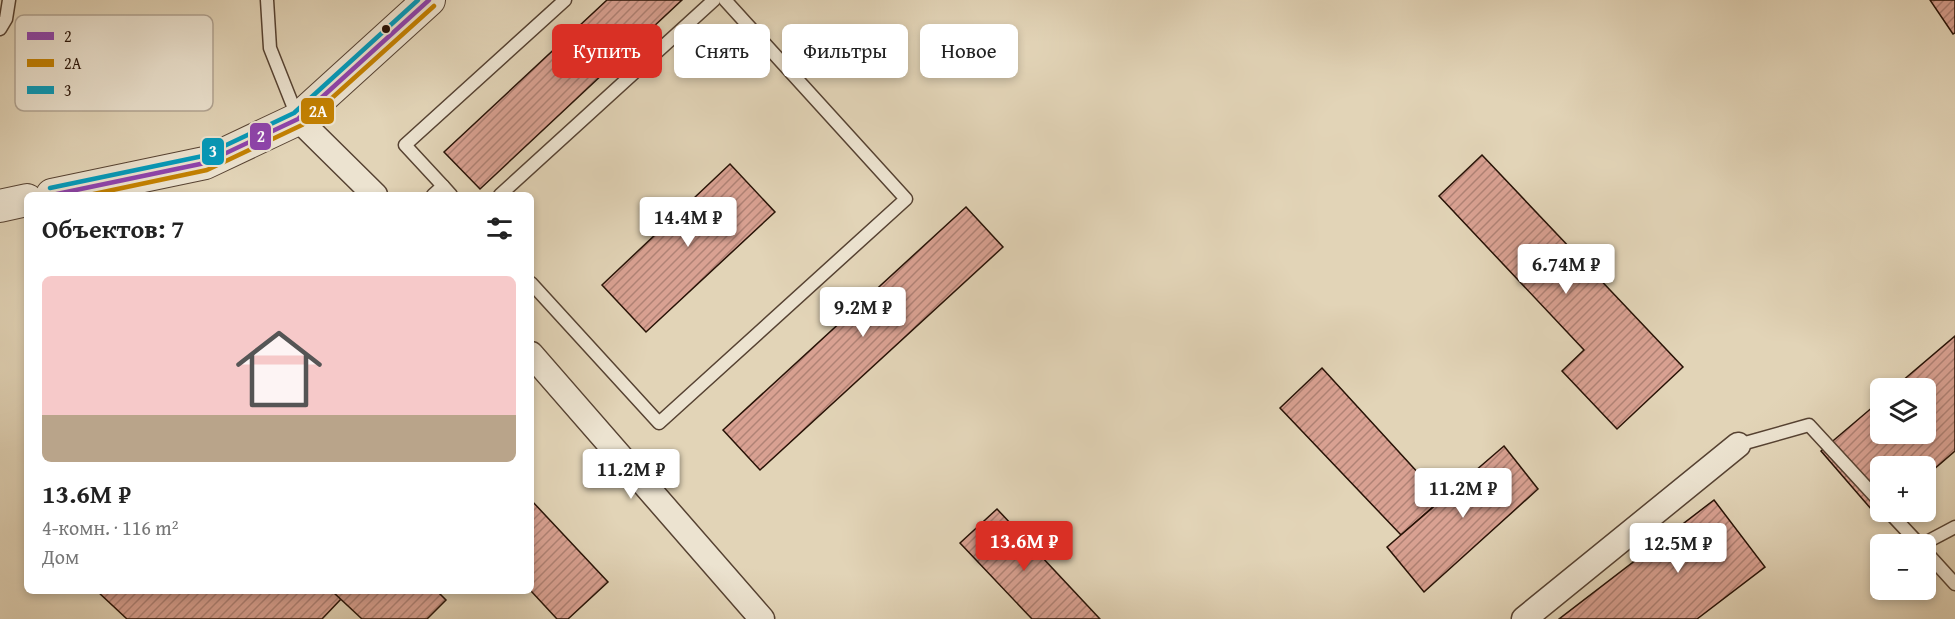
<!DOCTYPE html>
<html lang="ru">
<head>
<meta charset="utf-8">
<style>
	:root { --surface:#fff; --page:#f6f6f6; --text:#222; --muted:#767676; --accent:#d93025 }
	body { margin:0; font-family:"Gentium Book Plus",serif; background:var(--page); color:var(--text); height:100vh; display:flex; flex-direction:column; font-size:22px; white-space:nowrap }
	* { box-sizing:border-box; margin:0 }
	p { font-size:20px; color:var(--muted) }
	.icon { flex:none; width:33px; height:33px; fill:none; stroke:currentColor; stroke-width:2; stroke-linecap:round; stroke-linejoin:round }
	.map { position:relative; flex:1; overflow:hidden }
	.sheet { position:absolute; left:24px; top:192px; width:510px; height:402px; display:flex; flex-direction:column; background:var(--surface); border-radius:9px; box-shadow:0 3px 9px #0003 }
	.sheet>* { flex:none }
	.top-card { position:absolute; left:552px; top:24px; width:570px; height:54px; display:flex; gap:12px }
	.buttons { position:absolute; left:1870px; top:378px; display:grid; gap:12px }
	.buttons a { display:grid; place-items:center; width:66px; height:66px; border-radius:9px; background:var(--surface); box-shadow:0 3px 9px #0003; font-size:30px }
	.price { position:absolute; translate:-50% -51px; padding:0 14px; border-radius:6px; background:#fff; color:#222; font-size:20px; line-height:39px; filter:drop-shadow(0 2px 3px #0008) }
	.price::after { content:''; position:absolute; left:50%; top:36px; width:18px; height:14px; margin-left:-9px; background:inherit; clip-path:polygon(0 0,100% 0,50% 100%) }
	.price.on { background:var(--accent); color:#fff }
	ul { padding:0; list-style:none }
	li { display:grid; align-content:center; gap:12px; height:318px; padding:0 18px }
	li span { display:grid; place-items:center; height:186px; border-radius:9px; color:#555 }
	li>.icon { margin-inline-start:auto }
	span .icon { width:108px; height:108px; fill:#fffc; stroke-width:1 }
	li b { font-size:26px }
	h2 { display:flex; justify-content:space-between; align-items:center; height:72px; padding:0 18px; font-size:26px }
	.chip { padding:0 21px; border-radius:9px; background:var(--surface); box-shadow:0 3px 9px #0003; font-size:21px; line-height:54px }
	.chip.on { background:var(--accent); color:#fff }
	.map>svg:first-child { display:block }
</style>
</head>
<body>
<div class="map">
<svg width="1955" height="619" viewBox="0 0 1955 619">
	<defs>
		<pattern id="building-hatch" width="6" height="6" patternUnits="userSpaceOnUse" patternTransform="scale(1.5)"><rect width="6" height="6" fill="#d9a192"/><path d="M-1 1l2-2M0 6l6-6M5 7l2-2" fill="none" stroke="#b08275"/></pattern>
	</defs>
	<rect width="100%" height="100%" fill="#e2d4b7"/>
	<filter id="stains"><feTurbulence type="fractalNoise" baseFrequency=".00333" numOctaves="4"/><feColorMatrix values="0 0 0 0 .2 0 0 0 0 .09 0 0 0 0 .02 0 0 0 .5 -.17"/></filter>
	<radialGradient id="worn" r=".72"><stop offset=".6" stop-color="#630" stop-opacity="0"/><stop offset="1" stop-color="#630" stop-opacity=".3"/></radialGradient>
	<!-- building -->
	<g fill="url(#building-hatch)" stroke="#271206" stroke-width="1.5">
		<polygon points="607,0 682,0 480,189 444,152"/>
		<polygon points="1930,0 1955,0 1955,33 1953,34"/>
		<polygon points="1482,155 1683,367 1617,429 1562,371 1584,350 1439,196"/>
		<polygon points="730,164 775,212 646,332 602,285"/>
		<polygon points="966,207 1003,247 760,470 723,430"/>
		<polygon points="1955,336 1955,451 1926,476 1926,466 1881,466 1881,512 1884,512 1878,517 1821,451 1881,400 1881,434 1926,434 1926,388 1894,388"/>
		<polygon points="1322,368 1442,499 1401,535 1280,408"/>
		<polygon points="1504,446 1538,489 1424,592 1387,547"/>
		<polygon points="531,500 608,582 568,619 557,619 531,591"/>
		<polygon points="1714,500 1765,567 1697,619 1559,619"/>
		<polygon points="997,509 1100,619 1032,619 960,543"/>
		<polygon points="97,591 332,591 341,599 322,619 127,619"/>
		<polygon points="332,591 437,591 446,600 427,619 362,619"/>
	</g>
	<g fill="none" stroke-linecap="round" stroke-linejoin="round">
		<defs>
			<g id="service">
				<polyline points="267,0 270,48 297,116"/>
				<polyline points="0,29 6,19 9,0"/>
				<polyline points="443,186 405,145 565,0"/>
				<polyline points="433,195 443,186 451,195"/>
				<polyline points="500,195 714,0"/>
				<polyline points="531,283 659,423 906,199 725,0"/>
				<polyline points="1738,445 1809,425 1881,503"/>
				<polyline points="1889,512 1919,544"/>
				<polyline points="1923,544 1955,527"/>
				<polyline points="1926,552 1955,584"/>
			</g>
			<g id="minor">
				<polyline points="298,119 375,195"/>
				<polyline points="531,354 762,619"/>
				<polyline points="1524,619 1738,445"/>
			</g>
			<g id="tertiary">
				<polyline points="52,195 205,163 298,119 429,0"/>
				<polyline points="0,206 27,200"/>
			</g>
		</defs>
		<!-- service casing -->
		<use href="#service" stroke="#564232" stroke-width="15"/>
		<!-- minor casing -->
		<use href="#minor" stroke="#564232" stroke-width="27"/>
		<!-- tertiary casing -->
		<use href="#tertiary" stroke="#564232" stroke-width="34"/>
		<!-- service -->
		<use href="#service" stroke="#ece3d0" stroke-width="12"/>
		<!-- minor -->
		<use href="#minor" stroke="#ece3d0" stroke-width="24"/>
		<!-- tertiary -->
		<use href="#tertiary" stroke="#ece3d0" stroke-width="32"/>
		<defs>
			<polyline id="bus-1" points="52,195 205,163 298,119 429,0"/>
			<polyline id="bus-2" points="89,195 207,170 302,125 434,6"/>
			<polyline id="bus-3" points="50,188 203,156 294,113 418,0"/>
		</defs>
		<!-- bus-1 casing -->
		<use href="#bus-1" stroke="#ece3d0" stroke-width="9"/>
		<!-- bus-2 casing -->
		<use href="#bus-2" stroke="#ece3d0" stroke-width="9"/>
		<!-- bus-3 casing -->
		<use href="#bus-3" stroke="#ece3d0" stroke-width="9"/>
		<!-- bus-1 -->
		<use href="#bus-1" stroke="#8e44ad" stroke-width="4.5"/>
		<!-- bus-2 -->
		<use href="#bus-2" stroke="#c38102" stroke-width="4.5"/>
		<!-- bus-3 -->
		<use href="#bus-3" stroke="#049aba" stroke-width="4.5"/>
	</g>
	<!-- markers -->
	<circle fill="#271206" stroke="#ece3d0" stroke-width="2" cx="386" cy="29" r="5"/>
	<!-- legend -->
	<rect x="15" y="15" width="198" height="96" rx="9" fill="#ece3d0" stroke="#b1a493" stroke-width="1.5"/>
	<rect x="27" y="32" width="27" height="8" fill="#8e44ad"/>
	<rect x="27" y="59" width="27" height="8" fill="#c38102"/>
	<rect x="27" y="86" width="27" height="8" fill="#049aba"/>
	<g font-size="16" fill="#271206">
		<text x="64" y="42">2</text>
		<text x="64" y="69">2А</text>
		<text x="64" y="96">3</text>
	</g>
	<g stroke="#ece3d0" stroke-width="2">
		<rect x="300" y="97" width="35" height="28" rx="6" fill="#c38102"/>
		<rect x="249" y="122" width="23" height="29" rx="6" fill="#8e44ad"/>
		<rect x="201" y="137" width="24" height="29" rx="6" fill="#049aba"/>
	</g>
	<g font-size="16" text-anchor="middle" font-weight="bold" fill="#fff">
		<text x="318" y="117">2А</text>
		<text x="261" y="142">2</text>
		<text x="213" y="157">3</text>
	</g>
	<rect width="100%" height="100%" filter="url(#stains)"/>
	<rect width="100%" height="100%" fill="url(#worn)"/>
</svg>
<div class="buttons">
<a><svg class="icon" aria-label="layers" viewBox="0 0 24 24"><path d="M12 4l9 5-9 5-9-5zM3 14l9 5 9-5"/></svg></a>
<a>+</a>
<a>−</a>
</div>
<b class="price" style="left:688px;top:248px">14.4M ₽</b>
<b class="price" style="left:1566px;top:295px">6.74M ₽</b>
<b class="price" style="left:863px;top:338px">9.2M ₽</b>
<b class="price" style="left:631px;top:500px">11.2M ₽</b>
<b class="price" style="left:1463px;top:519px">11.2M ₽</b>
<b class="price on" style="left:1024px;top:572px">13.6M ₽</b>
<b class="price" style="left:1678px;top:574px">12.5M ₽</b>
<div class="top-card">
<a class="chip on">Купить</a>
<a class="chip">Снять</a>
<a class="chip">Фильтры</a>
<a class="chip">Новое</a>
</div>
<section class="sheet">
<h2>Объектов: 7<svg class="icon" aria-label="filters" viewBox="0 0 24 24"><path d="M4 7h16M4 17h16"/><circle cx="9" cy="7" r="2"/><circle cx="15" cy="17" r="2"/></svg></h2>
<ul>
<li><span style="background:linear-gradient(#f6c9c9 75%,#b9a48a 0)"><svg class="icon" aria-label="home" viewBox="0 0 24 24"><path d="M3 11l9-7 9 7M6 9v11h12V9"/></svg></span><div><b>13.6M ₽</b><p>4-комн. · 116 m²</p><p>Дом</p></div></li>
</ul>
</section>
</div>
</body>
</html>
